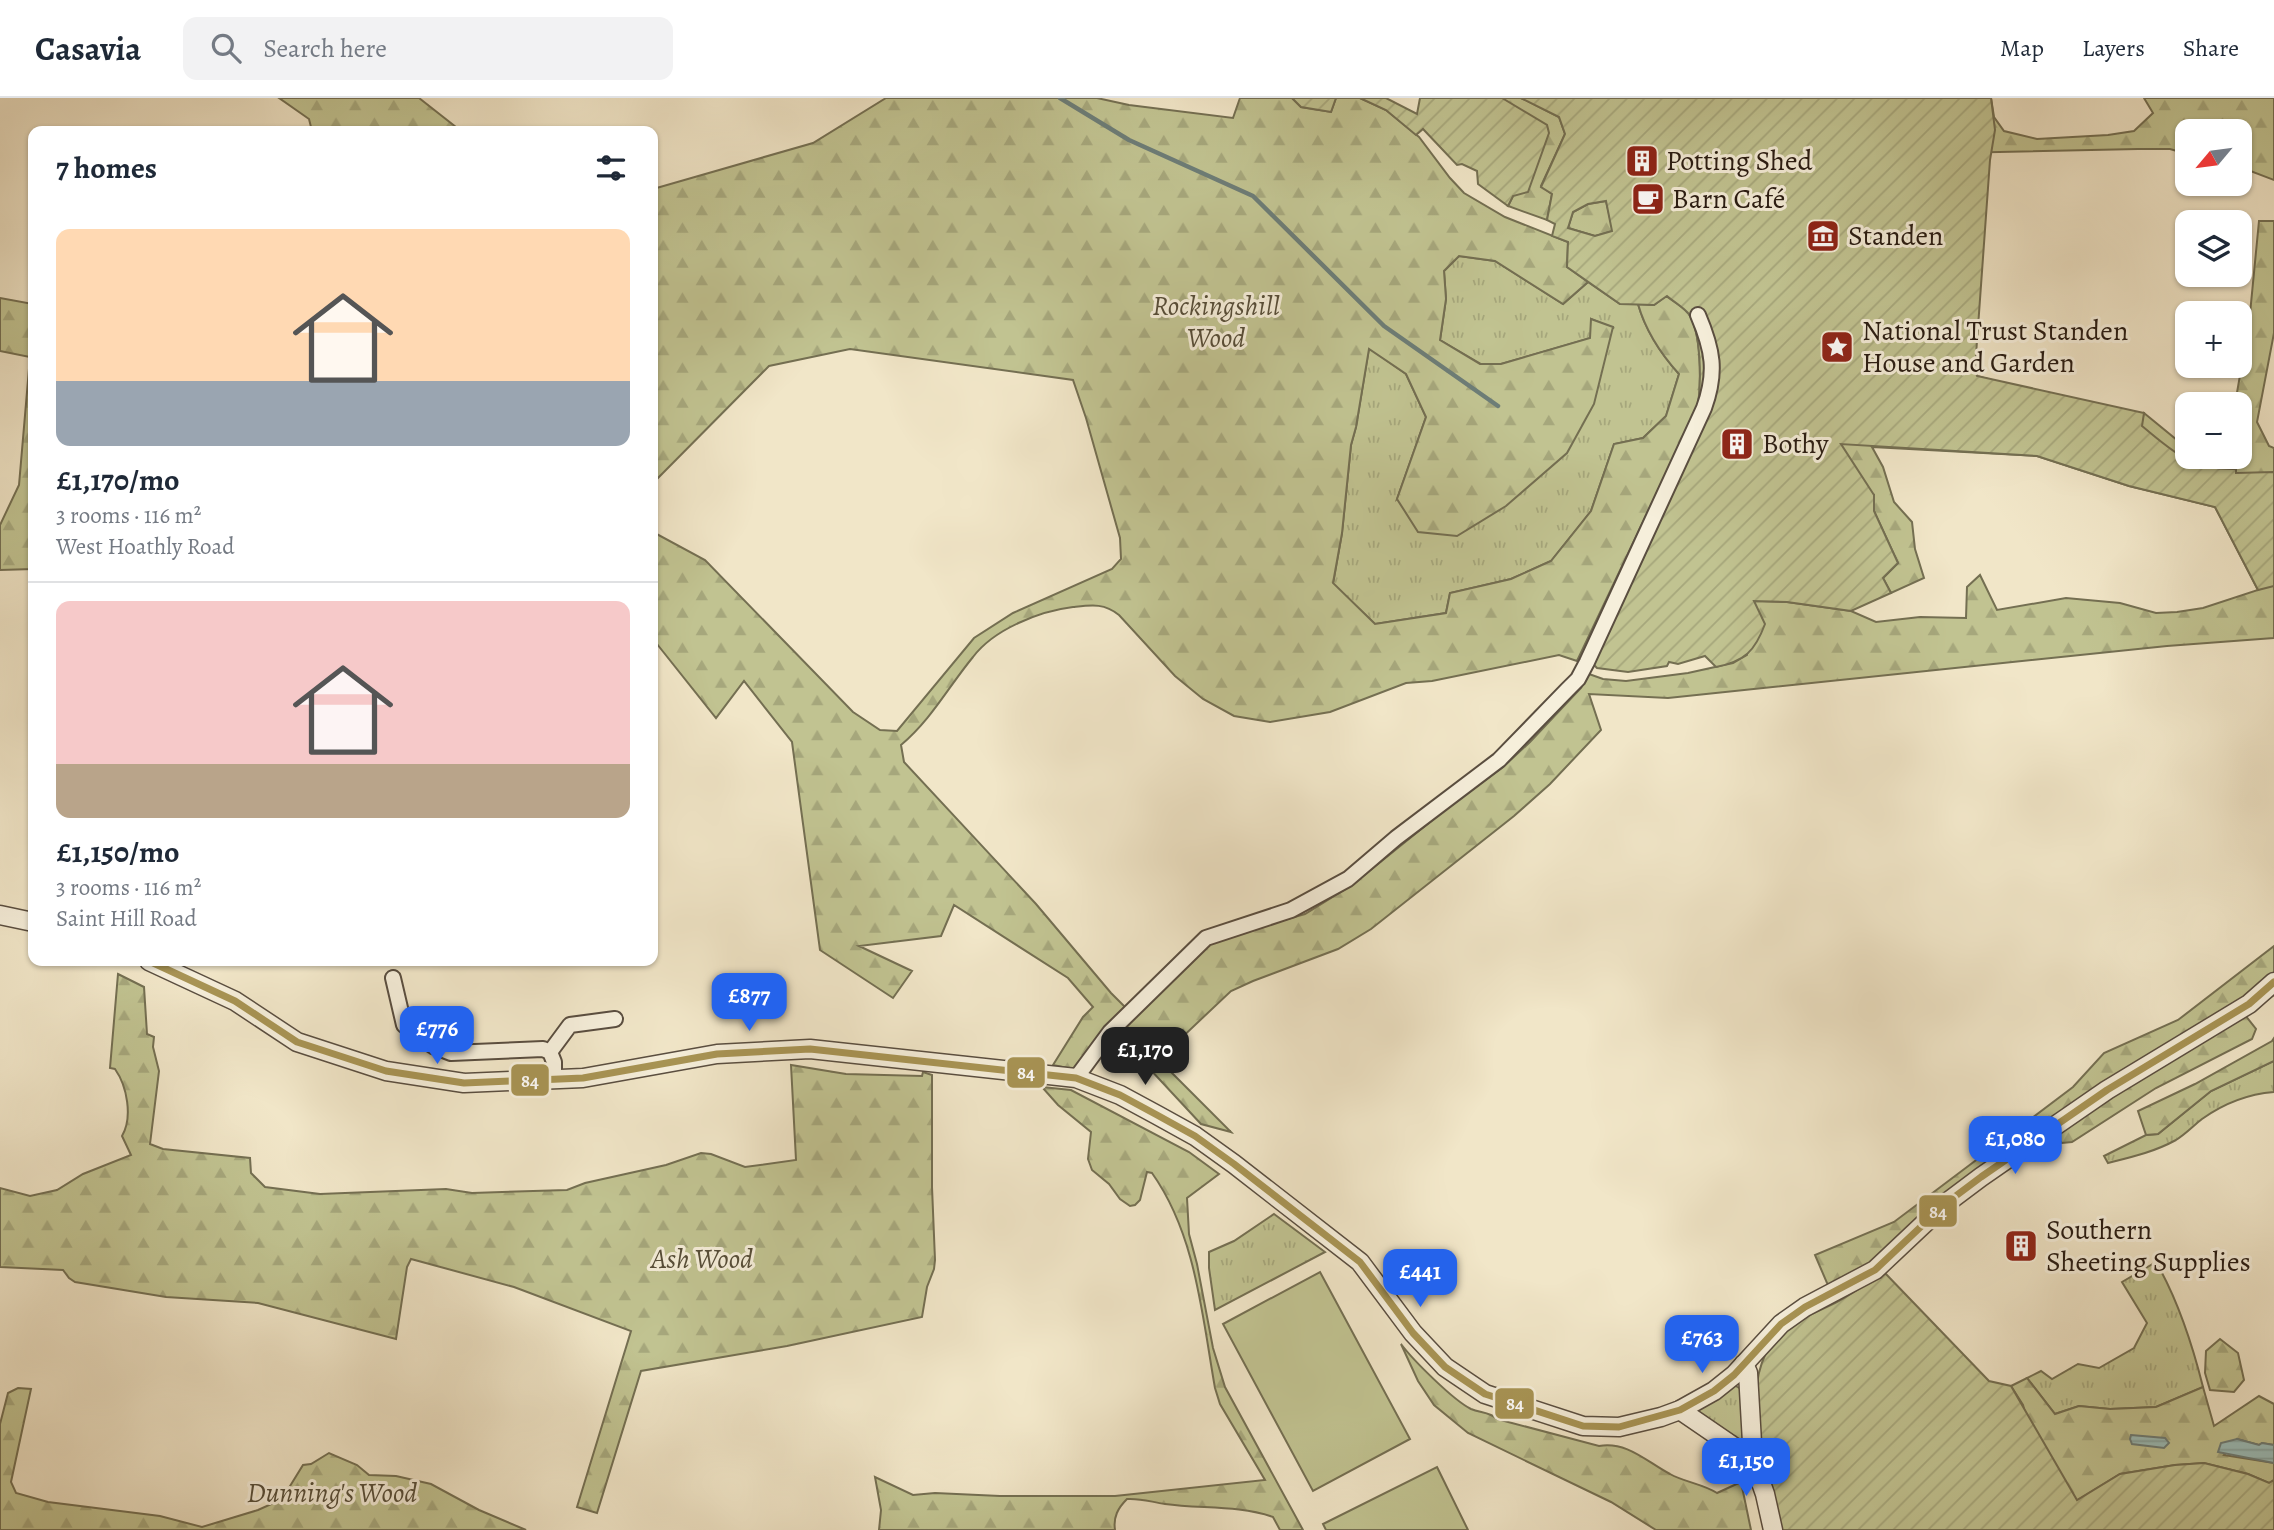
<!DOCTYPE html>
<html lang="en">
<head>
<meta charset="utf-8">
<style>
	:root { --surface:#fff; --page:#f2f2f3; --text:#1f2937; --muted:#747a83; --line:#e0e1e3; --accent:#2563eb }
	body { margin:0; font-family:Alegreya,serif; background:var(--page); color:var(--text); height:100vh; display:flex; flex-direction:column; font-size:26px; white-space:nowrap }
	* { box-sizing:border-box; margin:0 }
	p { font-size:23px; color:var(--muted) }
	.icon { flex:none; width:38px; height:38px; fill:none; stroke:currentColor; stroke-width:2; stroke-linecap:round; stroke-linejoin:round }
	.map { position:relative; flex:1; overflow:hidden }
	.details { position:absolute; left:28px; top:28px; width:630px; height:840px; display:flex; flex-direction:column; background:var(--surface); border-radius:14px; box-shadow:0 2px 5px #0004 }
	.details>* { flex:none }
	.needle { width:46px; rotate:241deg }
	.tools { position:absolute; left:2175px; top:21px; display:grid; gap:14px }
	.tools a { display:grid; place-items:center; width:77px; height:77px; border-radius:14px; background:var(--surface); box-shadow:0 2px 5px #0004; font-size:35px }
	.price { position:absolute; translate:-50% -60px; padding:0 16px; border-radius:14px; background:var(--accent); color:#fff; font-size:23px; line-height:46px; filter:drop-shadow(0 2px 4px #0008) }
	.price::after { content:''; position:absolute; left:50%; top:42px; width:21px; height:16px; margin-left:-10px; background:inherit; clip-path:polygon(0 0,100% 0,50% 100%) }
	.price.active { background:#222; color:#fff }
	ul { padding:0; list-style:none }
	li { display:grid; align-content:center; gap:14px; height:371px; padding:0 28px }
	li+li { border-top:2px solid var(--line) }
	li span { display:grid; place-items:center; height:217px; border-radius:14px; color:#555 }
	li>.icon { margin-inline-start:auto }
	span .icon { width:126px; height:126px; fill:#fffc; stroke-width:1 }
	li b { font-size:30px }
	h2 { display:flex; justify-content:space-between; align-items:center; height:84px; padding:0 28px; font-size:30px }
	header { display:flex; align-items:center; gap:42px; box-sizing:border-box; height:98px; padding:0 35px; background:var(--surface); border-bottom:2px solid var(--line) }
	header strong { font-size:33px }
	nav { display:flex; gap:38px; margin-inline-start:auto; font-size:24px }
	.search { width:490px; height:63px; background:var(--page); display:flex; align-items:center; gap:18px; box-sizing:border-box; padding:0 24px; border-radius:14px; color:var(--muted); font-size:26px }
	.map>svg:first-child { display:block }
</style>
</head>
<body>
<header>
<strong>Casavia</strong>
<div class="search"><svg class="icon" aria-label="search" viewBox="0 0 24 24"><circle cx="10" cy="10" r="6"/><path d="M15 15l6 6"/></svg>Search here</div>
<nav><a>Map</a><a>Layers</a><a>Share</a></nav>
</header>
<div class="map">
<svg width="2274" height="1432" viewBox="0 0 2274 1432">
	<defs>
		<pattern id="grass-tufts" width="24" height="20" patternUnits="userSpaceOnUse" patternTransform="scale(1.75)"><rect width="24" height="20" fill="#c1c391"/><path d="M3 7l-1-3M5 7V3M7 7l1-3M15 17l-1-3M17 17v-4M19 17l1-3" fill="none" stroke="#a6a77c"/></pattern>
		<pattern id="forest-firs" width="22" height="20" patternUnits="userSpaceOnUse" patternTransform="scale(1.75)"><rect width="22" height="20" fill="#c1c391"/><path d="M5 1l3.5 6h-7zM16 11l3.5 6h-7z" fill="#a6a77c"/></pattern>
		<pattern id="garden-furrows" width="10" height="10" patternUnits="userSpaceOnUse" patternTransform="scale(1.75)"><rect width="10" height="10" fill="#c1c391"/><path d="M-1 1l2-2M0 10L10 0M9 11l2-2" fill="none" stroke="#a6a77c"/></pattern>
		<pattern id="water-rules" width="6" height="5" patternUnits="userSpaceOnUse" patternTransform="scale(1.75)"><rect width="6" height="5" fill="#9bbeba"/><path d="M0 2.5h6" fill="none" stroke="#86a39f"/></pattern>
	</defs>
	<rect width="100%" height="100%" fill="#f1e6c8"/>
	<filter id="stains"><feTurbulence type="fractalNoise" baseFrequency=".00286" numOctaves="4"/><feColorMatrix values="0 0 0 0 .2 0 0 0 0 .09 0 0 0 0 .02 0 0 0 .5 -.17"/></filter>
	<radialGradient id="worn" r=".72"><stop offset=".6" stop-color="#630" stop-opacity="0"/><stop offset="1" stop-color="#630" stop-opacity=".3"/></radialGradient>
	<!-- grass -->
	<g fill="url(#grass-tufts)" stroke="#746f52" stroke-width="2">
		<path d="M 1459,158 L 1495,163 L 1563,206 L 1588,184 L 1620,206 L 1638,206 C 1646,234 1660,255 1679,276 L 1666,318 L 1643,340 L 1614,346 L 1591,413 L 1551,463 L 1511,481 L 1450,495 L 1446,515 L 1375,526 L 1333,486 L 1342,435 L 1351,347 L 1356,329 L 1369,250 L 1406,276 L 1426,319 L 1397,401 L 1613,230 L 1591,221 L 1591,240 L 1501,266 L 1481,266 L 1440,242 L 1446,201 L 1444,173 Z"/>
		<path d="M 2274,963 L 2274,994 C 2249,996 2223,1006 2202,1021 C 2193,1028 2186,1036 2176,1042 C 2154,1054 2132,1059 2108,1065 L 2104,1058 L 2146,1037 L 2158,1036 L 2211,993 Z"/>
		<polygon points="1274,1116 1325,1154 1215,1212 1209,1170 1209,1154 1234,1143"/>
		<path d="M 2156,1164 C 2178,1202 2192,1245 2203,1289 L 2156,1309 L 2110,1311 L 2079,1308 L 2055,1316 L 2027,1280 L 2041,1273 L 2052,1281 L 2078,1266 L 2099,1270 L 2134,1250 L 2147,1225 L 2122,1184 Z"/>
		<polygon points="1734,1287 1741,1291 1747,1349 1693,1313"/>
	</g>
	<!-- forest -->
	<g fill="url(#forest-firs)" stroke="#746f52" stroke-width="2">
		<polygon points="279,0 419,0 461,33 312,33 309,21"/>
		<path d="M 886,0 L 1097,0 L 1129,7 L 1233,20 L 1240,0 L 1292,0 L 1301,9 L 1331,14 L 1336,0 L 1360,0 L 1386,12 L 1419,39 L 1450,80 L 1464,95 L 1505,119 L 1568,144 L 1567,169 L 1588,184 L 1563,206 L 1495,163 L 1459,158 L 1444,173 L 1446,201 L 1440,242 L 1480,266 L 1501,266 L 1590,240 L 1591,221 L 1613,229 L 1594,306 L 1567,355 L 1506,408 L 1457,438 L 1418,434 L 1397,401 L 1426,319 L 1406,276 L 1369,251 L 1356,329 L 1351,347 L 1342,435 L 1333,485 L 1375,526 L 1446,515 L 1450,495 L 1511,481 L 1551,463 L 1591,413 L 1614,346 L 1643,340 L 1666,318 L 1679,276 C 1660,255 1646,234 1638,206 L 1654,207 L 1666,198 C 1673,203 1683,209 1688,215 C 1702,233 1701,286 1698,308 L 1577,563 L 1559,557 L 1432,583 L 1406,585 L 1330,614 L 1270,624 L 1234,618 L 1203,601 L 1175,578 L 1119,517 C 1104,505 1092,507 1073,509 C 1040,513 994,531 973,559 C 949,588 931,622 901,647 L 904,664 L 1036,806 L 1111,895 L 1135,919 L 1206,847 L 1245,833 L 1305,816 L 1352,787 L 1451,707 L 1503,669 L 1530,644 L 1581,590 L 1589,576 L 1603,581 L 1626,583 L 1688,575 L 1733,565 L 1747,557 L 1753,503 L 1787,504 L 1851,513 L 1876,524 L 1920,519 L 1966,520 L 1967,489 L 1980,477 L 1997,512 L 2066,500 L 2120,505 L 2156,515 L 2177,514 L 2203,510 L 2258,492 L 2215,409 L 2129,388 L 2037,358 L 1872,349 L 1883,369 L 1894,404 L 1912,424 L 1915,451 L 1924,480 L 1891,495 L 1883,480 L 1898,465 L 1874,413 L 1874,397 L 1646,454 L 1975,271 L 1977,278 L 2142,323 L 2144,315 L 2177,342 L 2187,344 L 2188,359 L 2240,359 L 2240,306 L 2235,306 L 2249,226 L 2259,123 L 2274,123 L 2274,235 L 2257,324 L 2269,348 L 2274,350 L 2274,540 L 2167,548 L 1668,600 L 1589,596 L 1601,632 L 1550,686 L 1514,718 L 1371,831 L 1338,851 L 1253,883 L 1231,893 L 1176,945 L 1170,960 L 1171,974 L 1231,1034 L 1201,1026 L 1148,969 L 1104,936 L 1077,972 L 1053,967 L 1083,919 L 1093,909 L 1068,880 L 954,807 L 941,838 L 859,848 L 912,873 L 893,900 L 820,852 L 792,644 L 744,583 L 716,620 L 653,541 L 653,434 L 705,462 L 853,614 L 880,632 L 897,633 L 974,540 L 1013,515 L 1112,471 L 1121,461 L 1120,440 L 1086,320 L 1073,282 L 850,251 L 769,268 L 653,385 L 653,91 L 813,45 Z"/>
		<polygon points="1502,0 1521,0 1559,19 1565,36 1541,88 1552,96 1547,122 1508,108 1513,98"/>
		<polygon points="1991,0 1994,19 2004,33 2037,41 2108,37 2134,33 2153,15 2144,0 2274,0 2274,82 2240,69 2240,33 2188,33 2187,56 2170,51 2138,51 1954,55"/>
		<polygon points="1606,103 1613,133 1595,138 1568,130 1573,114 1588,106"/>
		<polygon points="0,200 33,206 33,471 0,472 0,427 19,387 30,259 0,253"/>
		<polygon points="2274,848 2274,897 2245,917 2256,931 2252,941 2156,990 2072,1044 2062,1045 2054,1036 1974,1091 1909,1148 1885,1174 1842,1202 1827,1185 1815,1157 1894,1124 2073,989 2104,955 2178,922"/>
		<path d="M 118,876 L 144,889 L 147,936 L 154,939 L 153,949 L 159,973 L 150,1046 L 163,1051 L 250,1060 L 251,1075 L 265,1089 L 320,1096 L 446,1091 L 472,1095 L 567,1092 L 585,1085 L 666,1067 L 701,1055 L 711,1056 L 745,1069 L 796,1062 L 791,967 L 846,976 L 922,978 L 923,974 L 932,977 L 932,1089 L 935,1162 L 934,1171 L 927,1189 L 922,1219 L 787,1248 L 641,1273 L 597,1415 L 577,1409 L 631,1233 L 514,1189 L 411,1161 L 407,1169 L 396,1241 L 258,1205 L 166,1199 L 75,1184 L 69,1180 L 63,1172 L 0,1169 L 0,1090 L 30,1098 L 57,1092 L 83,1076 L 131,1057 L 122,1038 C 133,1019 127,988 115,971 L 110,970 Z"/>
		<polygon points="2274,940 2274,963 2211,993 2158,1036 2146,1037 2138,1013 2195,986 2272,943"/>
		<path d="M 1042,989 L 1071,992 L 1189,1054 L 1219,1076 L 1187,1100 L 1189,1136 L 1197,1166 L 1213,1250 L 1225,1289 L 1303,1432 L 1280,1432 L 1273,1419 C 1238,1407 1201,1411 1165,1406 C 1151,1404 1141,1400 1127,1401 C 1118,1410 1113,1419 1115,1432 L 879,1432 L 881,1412 L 875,1379 L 913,1397 L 935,1395 L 1000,1398 L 1115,1398 L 1265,1382 L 1220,1306 L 1215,1290 C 1202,1217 1196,1137 1152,1075 L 1147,1074 L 1140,1102 L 1135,1107 L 1130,1108 L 1120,1101 L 1109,1086 L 1092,1072 L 1088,1061 L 1091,1034 L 1058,1007 Z"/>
		<polygon points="2220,1241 2238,1255 2244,1282 2234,1294 2210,1292 2205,1275 2206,1253"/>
		<path d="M 1401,1246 C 1413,1262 1453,1302 1471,1311 C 1480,1315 1490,1314 1497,1321 L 1599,1348 C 1627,1343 1647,1364 1670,1376 C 1684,1384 1703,1386 1717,1395 L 1741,1384 L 1751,1432 L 1656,1432 L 1611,1404 L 1468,1335 L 1434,1307 L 1418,1283 Z"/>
		<polygon points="2027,1280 2055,1316 2079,1308 2110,1311 2156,1309 2203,1289 2214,1328 2259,1298 2274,1306 2274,1347 2262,1345 2259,1347 2237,1341 2224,1357 2274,1365 2274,1382 2269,1385 2248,1376 2204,1365 2175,1367 2120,1376 2052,1418 2023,1307 2011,1288"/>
		<polygon points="18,1290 31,1291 11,1384 16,1395 48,1404 160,1418 202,1429 258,1412 276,1404 287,1393 303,1367 311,1366 329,1355 357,1367 369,1377 396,1378 431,1386 479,1412 526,1432 0,1432 0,1326 8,1295"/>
	</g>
	<!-- garden -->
	<g fill="url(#garden-furrows)" stroke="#746f52" stroke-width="2" fill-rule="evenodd">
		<polygon points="1292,0 1336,0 1331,14 1301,9"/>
		<polygon points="1360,0 1386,0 1417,16 1420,0 1502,0 1547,27 1549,35 1528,94 1513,98 1508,108 1478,86 1477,73 1462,66 1457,67 1423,31 1416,37 1386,12"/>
		<path d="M 1521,0 L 1991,0 L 1995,32 L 1990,62 L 1975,271 L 1977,278 L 2144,315 L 2142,328 C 2175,355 2191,372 2236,371 L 2236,375 L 2274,374 L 2274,488 L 2258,492 L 2215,409 L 2129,388 L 2037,358 L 1841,346 L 1874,397 L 1874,413 L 1898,465 L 1883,480 L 1891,495 L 1851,513 L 1787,504 L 1754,503 L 1765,526 C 1755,553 1745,563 1716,569 L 1705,558 L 1678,566 L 1669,564 L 1667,568 L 1628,574 L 1597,570 L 1593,566 L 1646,454 L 1634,446 L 1698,308 C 1701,286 1702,233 1688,215 C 1683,209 1673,203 1667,198 L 1654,207 L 1620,206 L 1567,169 L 1568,144 L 1552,138 L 1555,126 L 1547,122 L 1552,96 L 1541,89 L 1565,36 L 1559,19 ZM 1606,103 L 1612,133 L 1595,138 L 1568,130 L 1573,114 L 1588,106 Z"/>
		<path d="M 1884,1174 L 1989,1283 L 2011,1288 L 2077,1402 L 2120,1376 L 2175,1367 L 2204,1365 L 2248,1376 L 2269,1385 L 2274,1382 L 2274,1432 L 1779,1432 C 1765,1377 1732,1277 1783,1233 C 1798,1220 1821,1213 1839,1203 C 1855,1194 1869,1184 1884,1174 Z"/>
	</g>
	<!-- pitch -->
	<g fill="#c1c391" stroke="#746f52" stroke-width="2">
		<polygon points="1320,1174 1410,1341 1313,1393 1223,1226"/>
		<polygon points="1437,1369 1468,1432 1326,1432 1323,1426"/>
	</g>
	<!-- water -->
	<g fill="url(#water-rules)" stroke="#6d7d77" stroke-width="2">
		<polygon points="2131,1337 2165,1340 2169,1345 2164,1350 2132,1346 2130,1341"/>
		<polygon points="2237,1341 2259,1347 2262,1345 2274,1347 2274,1365 2218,1354 2221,1345"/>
	</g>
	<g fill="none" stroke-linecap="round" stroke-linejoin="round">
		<!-- stream -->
		<polyline stroke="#6d7d77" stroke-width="4.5" points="1060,0 1129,42 1253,98 1384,228 1498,308"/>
		<defs>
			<g id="minor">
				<polyline points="393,880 404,927 433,948 451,955 543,951 550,954 554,964 554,981"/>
				<polyline points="550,954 570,927 615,921"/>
				<path d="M 1076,980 L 1110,934 L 1206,840 L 1291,812 L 1348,781 L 1396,740 L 1499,662 L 1567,592 L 1578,581 L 1587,564 L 1704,310 C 1717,274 1713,252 1698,217"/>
			</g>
			<g id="tertiary">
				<polyline points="0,817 33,824"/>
				<polyline points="149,863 235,903 297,944 386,973 464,985 583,980 717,956 810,951 1076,980 1120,997 1157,1017 1195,1038 1234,1066 1360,1164 1413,1235 1445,1269 1485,1296 1583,1328 1619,1329 1661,1319 1680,1312 1714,1293 1734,1277 1781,1226 1805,1209 1875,1172 1945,1106 1981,1079 2107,992 2249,906 2274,884"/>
				<polyline points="1744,1266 1748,1275 1753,1362 1765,1396 1773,1432"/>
				<polyline points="1680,1312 1753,1362"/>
			</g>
		</defs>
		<!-- minor casing -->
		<use href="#minor" stroke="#5a4e40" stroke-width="18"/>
		<!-- tertiary casing -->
		<use href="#tertiary" stroke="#5a4e40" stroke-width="21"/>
		<!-- minor -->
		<use href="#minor" stroke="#f6efdb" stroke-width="14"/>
		<!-- tertiary -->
		<use href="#tertiary" stroke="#f6efdb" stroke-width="18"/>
		<defs>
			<polyline id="bus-1" points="149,863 235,903 297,944 386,973 464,985 583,980 717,956 810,951 1076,980 1120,997 1157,1017 1195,1038 1234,1066 1360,1164 1413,1235 1445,1269 1485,1296 1583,1328 1619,1329 1680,1312 1714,1293 1734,1277 1781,1226 1805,1209 1875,1172 1945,1106 1981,1079 2107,992 2249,906 2274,884"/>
		</defs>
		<!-- bus-1 casing -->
		<use href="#bus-1" stroke="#f6efdb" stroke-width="12"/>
		<!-- bus-1 -->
		<use href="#bus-1" stroke="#a89454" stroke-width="7"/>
	</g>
	<!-- icons -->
	<defs>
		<symbol id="building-square" viewBox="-11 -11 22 22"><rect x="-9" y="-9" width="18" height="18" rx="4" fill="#8f2418" stroke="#f6efdb"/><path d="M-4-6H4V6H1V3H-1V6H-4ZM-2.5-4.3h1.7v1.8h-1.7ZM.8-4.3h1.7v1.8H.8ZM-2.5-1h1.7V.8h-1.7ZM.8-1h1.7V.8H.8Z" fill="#fff"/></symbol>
		<symbol id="cafe-square" viewBox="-11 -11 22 22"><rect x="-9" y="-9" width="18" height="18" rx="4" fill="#8f2418" stroke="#f6efdb"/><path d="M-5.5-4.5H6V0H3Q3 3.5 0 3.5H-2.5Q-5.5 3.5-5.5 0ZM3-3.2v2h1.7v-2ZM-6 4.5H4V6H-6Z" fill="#fff"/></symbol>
		<symbol id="museum-square" viewBox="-11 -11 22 22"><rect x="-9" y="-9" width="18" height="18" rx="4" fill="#8f2418" stroke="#f6efdb"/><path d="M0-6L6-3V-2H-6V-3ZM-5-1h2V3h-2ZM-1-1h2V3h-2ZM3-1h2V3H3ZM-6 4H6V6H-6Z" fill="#fff"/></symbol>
		<symbol id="sight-square" viewBox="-11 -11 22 22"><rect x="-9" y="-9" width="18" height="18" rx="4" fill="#8f2418" stroke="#f6efdb"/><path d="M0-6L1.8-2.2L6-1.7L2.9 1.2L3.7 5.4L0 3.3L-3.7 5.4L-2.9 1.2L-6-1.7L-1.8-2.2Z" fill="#fff"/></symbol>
	</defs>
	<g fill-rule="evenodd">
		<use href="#building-square" x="1623" y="44" width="38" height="38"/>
		<use href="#cafe-square" x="1629" y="82" width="38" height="38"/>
		<use href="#museum-square" x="1804" y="119" width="38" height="38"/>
		<use href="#sight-square" x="1818" y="230" width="38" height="38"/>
		<use href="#building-square" x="1718" y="327" width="38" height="38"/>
		<use href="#building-square" x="2002" y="1129" width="38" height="38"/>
	</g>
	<g text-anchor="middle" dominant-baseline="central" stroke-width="6" stroke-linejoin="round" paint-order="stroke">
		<!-- poi labels -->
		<g font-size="28" fill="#281b12" stroke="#f6efdb" text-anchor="start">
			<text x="1666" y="63">Potting Shed</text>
			<text x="1672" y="101">Barn Café</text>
			<text x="1848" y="138">Standen</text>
			<text x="1862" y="233">National Trust Standen<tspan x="1862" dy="32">House and Garden</tspan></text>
			<text x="1762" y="346">Bothy</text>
			<text x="2046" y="1132">Southern<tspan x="2046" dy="32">Sheeting Supplies</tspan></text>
		</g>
		<!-- park labels -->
		<g font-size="28" font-style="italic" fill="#564d38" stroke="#f6efdb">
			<text x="1216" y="208">Rockingshill<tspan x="1216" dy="32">Wood</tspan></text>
			<text x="702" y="1161">Ash Wood</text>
			<text x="332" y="1395">Dunning's Wood</text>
		</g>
	</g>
	<g stroke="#f6efdb" stroke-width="2.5">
		<rect x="1006" y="958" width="40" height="33" rx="7" fill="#a89454"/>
		<rect x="510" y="965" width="40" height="34" rx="7" fill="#a89454"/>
		<rect x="1918" y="1096" width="40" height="34" rx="7" fill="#a89454"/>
		<rect x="1494" y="1289" width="41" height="33" rx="7" fill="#a89454"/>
	</g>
	<g font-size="19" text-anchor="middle" font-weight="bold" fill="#fff">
		<text x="1026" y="981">84</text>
		<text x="530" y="989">84</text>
		<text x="1938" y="1120">84</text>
		<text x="1515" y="1312">84</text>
	</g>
	<rect width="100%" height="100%" filter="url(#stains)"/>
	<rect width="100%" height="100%" fill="url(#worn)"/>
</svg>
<div class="tools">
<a><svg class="needle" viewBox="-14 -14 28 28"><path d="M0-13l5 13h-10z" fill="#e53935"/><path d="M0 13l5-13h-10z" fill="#747a83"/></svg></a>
<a><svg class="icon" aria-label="layers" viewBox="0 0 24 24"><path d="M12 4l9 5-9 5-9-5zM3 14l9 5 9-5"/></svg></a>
<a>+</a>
<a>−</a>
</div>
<b class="price" style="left:749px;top:935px">£877</b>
<b class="price" style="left:437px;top:968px">£776</b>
<b class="price active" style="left:1145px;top:989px">£1,170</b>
<b class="price" style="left:2015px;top:1078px">£1,080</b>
<b class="price" style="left:1420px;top:1211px">£441</b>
<b class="price" style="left:1702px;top:1277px">£763</b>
<b class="price" style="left:1746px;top:1400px">£1,150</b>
<section class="details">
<h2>7 homes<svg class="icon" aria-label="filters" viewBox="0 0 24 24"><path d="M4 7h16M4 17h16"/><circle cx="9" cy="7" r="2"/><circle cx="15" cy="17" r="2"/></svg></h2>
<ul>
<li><span style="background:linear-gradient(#ffd9b3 70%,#9aa5b1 0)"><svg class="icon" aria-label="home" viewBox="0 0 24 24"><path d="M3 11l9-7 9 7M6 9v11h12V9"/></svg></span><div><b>£1,170/mo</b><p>3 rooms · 116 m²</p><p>West Hoathly Road</p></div></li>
<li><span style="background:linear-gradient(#f6c9c9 75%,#b9a48a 0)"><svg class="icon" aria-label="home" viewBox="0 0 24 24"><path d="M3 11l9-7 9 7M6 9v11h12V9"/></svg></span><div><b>£1,150/mo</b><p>3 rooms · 116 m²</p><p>Saint Hill Road</p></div></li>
</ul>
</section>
</div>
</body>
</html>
